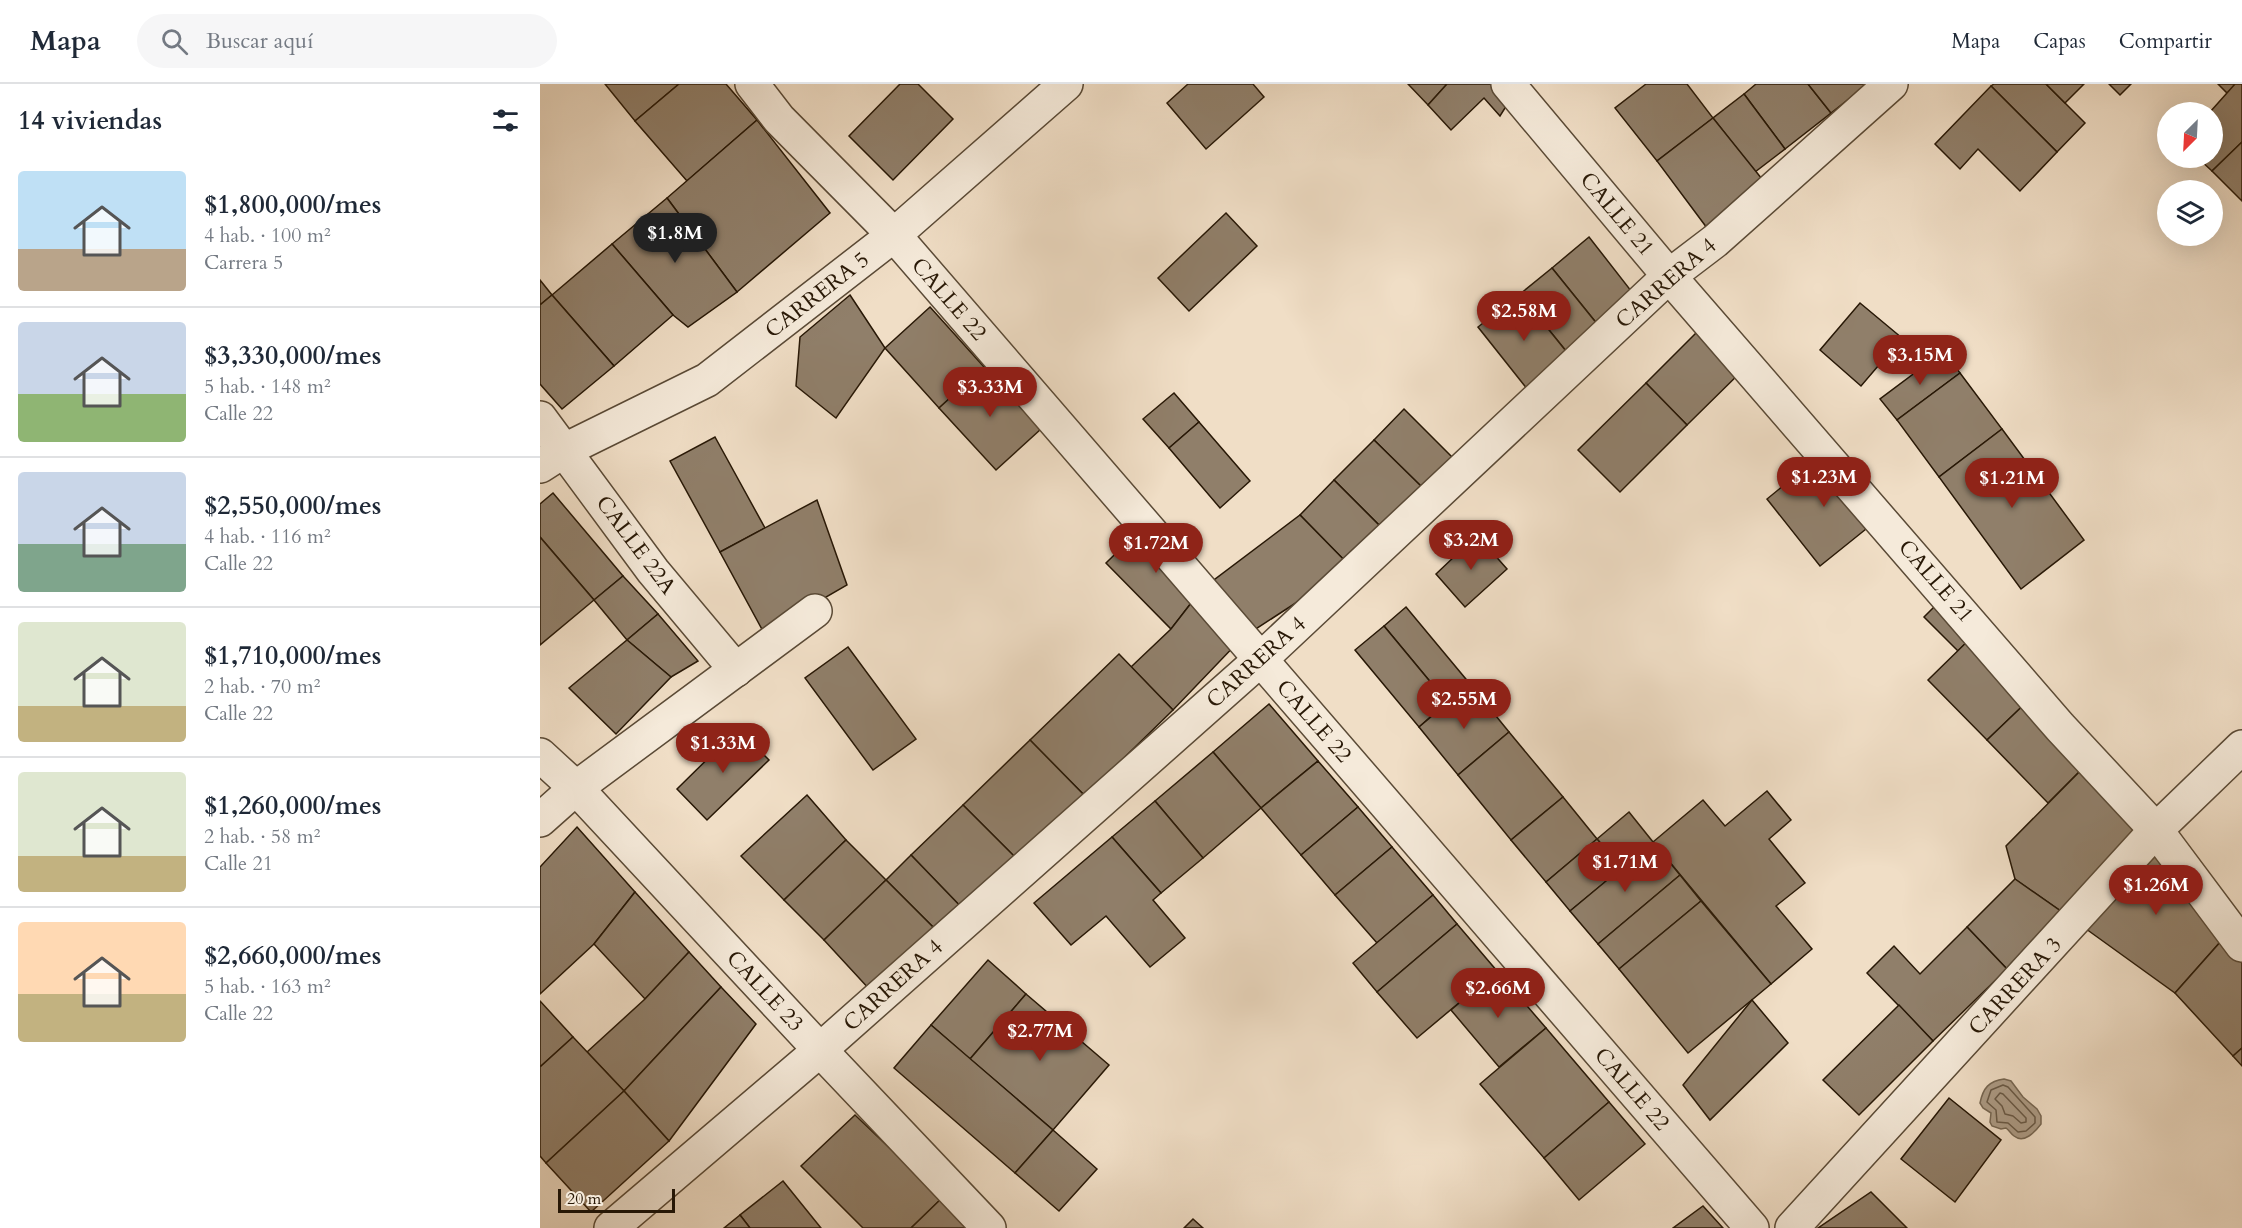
<!DOCTYPE html>
<html lang="es">
<head>
<meta charset="utf-8">
<style>
	:root { --surface:#fff; --page:#f6f6f7; --text:#1f2937; --muted:#747a83; --line:#e0e1e3; --accent:#8f2418 }
	body { margin:0; font-family:Cardo,serif; background:var(--page); color:var(--text); height:100vh; display:flex; flex-direction:column; font-size:22px; white-space:nowrap }
	* { box-sizing:border-box; margin:0 }
	p { font-size:20px; color:var(--muted) }
	.icon { flex:none; width:33px; height:33px; fill:none; stroke:currentColor; stroke-width:2; stroke-linecap:round; stroke-linejoin:round }
	.map { position:relative; flex:1; overflow:hidden }
	.panel { display:flex; flex-direction:column; background:var(--surface); width:540px }
	.panel>* { flex:none }
	.needle { width:39px; rotate:204deg }
	.controls { position:absolute; left:1617px; top:18px; display:grid; gap:12px }
	.controls a { display:grid; place-items:center; width:66px; height:66px; border-radius:50%; background:var(--surface); box-shadow:0 6px 24px #0002; font-size:30px }
	.scale { position:absolute; left:18px; bottom:15px; width:117px; box-sizing:border-box; padding-left:6px; border:3px solid #281806; border-top:0; font-size:16px; line-height:21px; white-space:nowrap; color:#281806; -webkit-text-stroke:4px #f5eada; paint-order:stroke }
	.price { position:absolute; translate:-50% -51px; padding:0 14px; border-radius:21px; background:var(--accent); color:#fff; font-size:20px; line-height:39px; filter:drop-shadow(0 2px 3px #0008) }
	.price::after { content:''; position:absolute; left:50%; top:36px; width:18px; height:14px; margin-left:-9px; background:inherit; clip-path:polygon(0 0,100% 0,50% 100%) }
	.price.selected { background:#222; color:#fff }
	ul { padding:0; list-style:none }
	li { display:flex; align-items:center; gap:18px; height:150px; padding:0 18px }
	li+li { border-top:2px solid var(--line) }
	li span { display:grid; place-items:center; flex:none; width:168px; height:120px; border-radius:6px; color:#555 }
	li>.icon { margin-inline-start:auto }
	span .icon { width:72px; height:72px; fill:#fffc; stroke-width:1 }
	li b { font-size:26px }
	h2 { display:flex; justify-content:space-between; align-items:center; height:72px; padding:0 18px; font-size:26px }
	header { display:flex; align-items:center; gap:36px; box-sizing:border-box; height:84px; padding:0 30px; background:var(--surface); border-bottom:2px solid var(--line) }
	header strong { font-size:28px }
	nav { display:flex; gap:33px; margin-inline-start:auto; font-size:21px }
	.search { width:420px; height:54px; background:var(--page); display:flex; align-items:center; gap:15px; box-sizing:border-box; padding:0 21px; border-radius:33px; color:var(--muted); font-size:22px }
	main { display:flex; flex:1; min-height:0 }
	.map>svg:first-child { display:block }
</style>
</head>
<body>
<header>
<strong>Mapa</strong>
<div class="search"><svg class="icon" aria-label="search" viewBox="0 0 24 24"><circle cx="10" cy="10" r="6"/><path d="M15 15l6 6"/></svg>Buscar aquí</div>
<nav><a>Mapa</a><a>Capas</a><a>Compartir</a></nav>
</header>
<main>
<section class="panel">
<h2>14 viviendas<svg class="icon" aria-label="filters" viewBox="0 0 24 24"><path d="M4 7h16M4 17h16"/><circle cx="9" cy="7" r="2"/><circle cx="15" cy="17" r="2"/></svg></h2>
<ul>
<li><span style="background:linear-gradient(#bfe0f5 65%,#b9a48a 0)"><svg class="icon" aria-label="home" viewBox="0 0 24 24"><path d="M3 11l9-7 9 7M6 9v11h12V9"/></svg></span><div><b>$1,800,000/mes</b><p>4 hab. · 100 m²</p><p>Carrera 5</p></div></li>
<li><span style="background:linear-gradient(#c9d6e8 60%,#8fb573 0)"><svg class="icon" aria-label="home" viewBox="0 0 24 24"><path d="M3 11l9-7 9 7M6 9v11h12V9"/></svg></span><div><b>$3,330,000/mes</b><p>5 hab. · 148 m²</p><p>Calle 22</p></div></li>
<li><span style="background:linear-gradient(#c9d6e8 60%,#7fa58c 0)"><svg class="icon" aria-label="home" viewBox="0 0 24 24"><path d="M3 11l9-7 9 7M6 9v11h12V9"/></svg></span><div><b>$2,550,000/mes</b><p>4 hab. · 116 m²</p><p>Calle 22</p></div></li>
<li><span style="background:linear-gradient(#dfe7d0 70%,#c2b280 0)"><svg class="icon" aria-label="home" viewBox="0 0 24 24"><path d="M3 11l9-7 9 7M6 9v11h12V9"/></svg></span><div><b>$1,710,000/mes</b><p>2 hab. · 70 m²</p><p>Calle 22</p></div></li>
<li><span style="background:linear-gradient(#dfe7d0 70%,#c2b280 0)"><svg class="icon" aria-label="home" viewBox="0 0 24 24"><path d="M3 11l9-7 9 7M6 9v11h12V9"/></svg></span><div><b>$1,260,000/mes</b><p>2 hab. · 58 m²</p><p>Calle 21</p></div></li>
<li><span style="background:linear-gradient(#ffd9b3 60%,#c2b280 0)"><svg class="icon" aria-label="home" viewBox="0 0 24 24"><path d="M3 11l9-7 9 7M6 9v11h12V9"/></svg></span><div><b>$2,660,000/mes</b><p>5 hab. · 163 m²</p><p>Calle 22</p></div></li>
</ul>
</section>
<div class="map">
<svg width="1702" height="1144" viewBox="0 0 1702 1144">
	<rect width="100%" height="100%" fill="#f0dec6"/>
	<filter id="stains"><feTurbulence type="fractalNoise" baseFrequency=".00333" numOctaves="4"/><feColorMatrix values="0 0 0 0 .2 0 0 0 0 .09 0 0 0 0 .02 0 0 0 .5 -.17"/></filter>
	<radialGradient id="worn" r=".72"><stop offset=".6" stop-color="#630" stop-opacity="0"/><stop offset="1" stop-color="#630" stop-opacity=".3"/></radialGradient>
	<!-- water -->
	<path fill="#ac9b85" stroke="#776752" stroke-width="1.5" d="M 1464,995 L 1471,997 L 1483,1013 L 1497,1025 L 1501,1032 L 1501,1040 C 1495,1048 1484,1060 1474,1052 C 1471,1050 1469,1046 1466,1044 L 1461,1045 L 1452,1042 L 1450,1038 L 1451,1029 L 1443,1024 L 1440,1019 C 1443,1004 1449,997 1464,995 Z"/>
	<g fill="none" stroke-linecap="round" stroke-linejoin="round">
		<!-- shore -->
		<g stroke="#6a5a46" stroke-width="1.5">
			<polygon points="1463,1001 1468,1003 1495,1033 1495,1039 1486,1047 1478,1048 1468,1039 1457,1038 1456,1026 1447,1018 1451,1006"/>
			<polygon points="1460,1009 1463,1010 1486,1034 1486,1038 1481,1039 1473,1032 1465,1030 1462,1022 1455,1015"/>
		</g>
	</g>
	<!-- building -->
	<g fill="#907f6a" stroke="#281806" stroke-width="1.5">
		<polygon points="65,0 139,0 95,37"/>
		<polygon points="139,0 186,0 217,36 147,97 95,37"/>
		<polygon points="360,0 378,0 413,35 353,96 309,52"/>
		<polygon points="648,0 713,0 724,13 666,65 627,19"/>
		<polygon points="868,0 907,0 888,21"/>
		<polygon points="907,0 968,0 975,8 960,32 944,14 911,46 888,21"/>
		<polygon points="1106,0 1147,0 1173,34 1117,77 1075,24"/>
		<polygon points="1216,0 1268,0 1291,29 1245,65 1204,10"/>
		<polygon points="1268,0 1328,0 1291,29"/>
		<polygon points="1454,0 1506,0 1545,39 1517,68 1451,2"/>
		<polygon points="1506,0 1544,0 1525,19"/>
		<polygon points="1569,0 1591,0 1580,11"/>
		<polygon points="1678,0 1695,0 1688,10"/>
		<polygon points="1695,0 1702,0 1702,58 1672,87 1658,74 1672,74 1672,28 1670,28"/>
		<polygon points="1451,2 1517,68 1480,107 1438,65 1420,85 1395,60"/>
		<polygon points="1204,10 1245,65 1215,88 1173,34"/>
		<polygon points="1173,34 1226,100 1173,152 1117,77"/>
		<polygon points="217,36 290,129 197,208 127,114"/>
		<polygon points="1702,58 1702,117 1672,87"/>
		<polygon points="127,114 197,208 148,243 133,231 72,160"/>
		<polygon points="686,129 717,162 649,227 618,194"/>
		<polygon points="1049,153 1099,217 1062,246 1012,184"/>
		<polygon points="72,160 133,231 74,282 12,211"/>
		<polygon points="1012,184 1062,246 1030,272 980,210"/>
		<polygon points="0,196 12,211 0,221"/>
		<polygon points="980,210 1030,272 988,306 938,243"/>
		<polygon points="12,211 74,282 22,325 0,300 0,221"/>
		<polygon points="310,211 345,264 296,334 256,302 260,253"/>
		<polygon points="1320,219 1362,254 1321,302 1280,266"/>
		<polygon points="390,223 444,283 399,324 345,264"/>
		<polygon points="1172,233 1213,276 1147,341 1106,299"/>
		<polygon points="1404,267 1420,289 1357,336 1340,315"/>
		<polygon points="444,283 501,345 456,386 399,324"/>
		<polygon points="1420,289 1462,345 1399,393 1357,336"/>
		<polygon points="1106,299 1147,341 1080,408 1038,366"/>
		<polygon points="634,309 659,338 629,364 603,335"/>
		<polygon points="864,325 916,377 886,407 834,356"/>
		<polygon points="659,338 710,397 680,424 629,364"/>
		<polygon points="1462,345 1544,456 1481,505 1399,393"/>
		<polygon points="175,353 225,444 180,468 130,377"/>
		<polygon points="834,356 886,407 846,448 794,396"/>
		<polygon points="1287,366 1341,433 1280,482 1227,415"/>
		<polygon points="794,396 846,448 811,483 760,431"/>
		<polygon points="13,409 83,492 54,516 0,453 0,420"/>
		<polygon points="277,416 307,501 224,549 180,468"/>
		<polygon points="760,431 811,483 702,554 662,505"/>
		<polygon points="611,435 662,505 631,545 566,479"/>
		<polygon points="937,451 967,485 925,523 896,490"/>
		<polygon points="0,453 54,516 0,561"/>
		<polygon points="83,492 118,530 87,556 54,516"/>
		<polygon points="662,505 702,554 633,626 591,583 631,545"/>
		<polygon points="1405,512 1438,547 1418,567 1384,533"/>
		<polygon points="866,523 930,600 907,618 844,542"/>
		<polygon points="118,530 158,577 131,593 87,556"/>
		<polygon points="844,542 907,618 879,643 815,566"/>
		<polygon points="1438,547 1494,611 1447,656 1388,596"/>
		<polygon points="87,556 131,593 76,650 29,604"/>
		<polygon points="308,563 376,655 333,686 265,594"/>
		<polygon points="579,570 633,626 545,712 490,656"/>
		<polygon points="930,600 969,648 918,691 879,643"/>
		<polygon points="1494,611 1551,676 1508,719 1447,656"/>
		<polygon points="729,620 778,677 721,724 673,668"/>
		<polygon points="198,645 229,676 167,736 137,705"/>
		<polygon points="969,648 1023,713 971,756 918,691"/>
		<polygon points="490,656 545,712 478,776 423,721"/>
		<polygon points="673,668 721,724 663,774 615,717"/>
		<polygon points="1551,676 1616,746 1535,837 1475,795 1466,762"/>
		<polygon points="778,677 818,723 761,771 721,724"/>
		<polygon points="1227,707 1251,736 1229,755 1265,799 1236,822 1272,865 1231,900 1113,758 1163,716 1185,742"/>
		<polygon points="267,711 306,756 244,816 201,772"/>
		<polygon points="1023,713 1057,755 1006,798 971,756"/>
		<polygon points="615,717 663,774 621,809 572,753"/>
		<polygon points="423,721 478,776 426,828 371,771"/>
		<polygon points="818,723 852,763 795,811 761,771"/>
		<polygon points="1089,728 1113,758 1082,784 1057,755"/>
		<polygon points="37,743 95,808 54,860 0,910 0,783"/>
		<polygon points="1616,746 1690,847 1635,909 1535,837"/>
		<polygon points="572,753 621,809 613,816 645,854 610,883 566,832 531,861 494,819"/>
		<polygon points="1057,755 1082,784 1030,827 1006,798"/>
		<polygon points="306,756 346,796 284,856 244,816"/>
		<polygon points="1113,758 1140,791 1058,860 1030,827"/>
		<polygon points="852,763 893,811 837,859 795,811"/>
		<polygon points="371,771 426,828 396,846 346,796"/>
		<polygon points="1140,791 1161,817 1079,885 1058,860"/>
		<polygon points="1475,795 1535,837 1467,885 1427,843"/>
		<polygon points="346,796 396,846 331,907 284,856"/>
		<polygon points="95,808 149,868 105,915 54,860"/>
		<polygon points="893,811 917,840 837,908 813,879"/>
		<polygon points="1161,817 1231,900 1148,969 1079,885"/>
		<polygon points="917,840 957,887 877,954 837,908"/>
		<polygon points="1427,843 1467,885 1393,957 1327,889 1354,862 1380,890"/>
		<polygon points="1690,847 1702,861 1702,964 1693,972 1635,909"/>
		<polygon points="149,868 181,903 84,1007 47,968 105,915"/>
		<polygon points="448,876 486,910 430,975 391,941"/>
		<polygon points="957,887 1006,944 959,983 911,926"/>
		<polygon points="181,903 216,940 129,1057 84,1007"/>
		<polygon points="486,910 569,981 513,1046 430,975"/>
		<polygon points="1212,916 1248,959 1170,1036 1143,1001"/>
		<polygon points="0,917 33,953 0,983"/>
		<polygon points="1359,921 1393,957 1319,1031 1283,996"/>
		<polygon points="391,941 513,1046 475,1089 354,984"/>
		<polygon points="1006,944 1069,1018 1004,1074 940,1000"/>
		<polygon points="33,953 84,1007 6,1079 0,1072 0,983"/>
		<polygon points="1702,964 1702,982 1693,972"/>
		<polygon points="84,1007 129,1057 51,1128 6,1079"/>
		<polygon points="1409,1014 1461,1056 1415,1118 1361,1075"/>
		<polygon points="1069,1018 1105,1060 1039,1116 1004,1074"/>
		<polygon points="315,1031 402,1114 371,1144 323,1144 261,1082"/>
		<polygon points="513,1046 557,1085 519,1127 475,1089"/>
		<polygon points="243,1097 281,1144 210,1144 200,1131"/>
		<polygon points="1331,1108 1367,1144 1278,1144"/>
		<polygon points="402,1114 432,1144 371,1144"/>
		<polygon points="1163,1122 1183,1144 1133,1144"/>
		<polygon points="200,1131 210,1144 184,1144"/>
		<polygon points="653,1135 663,1144 644,1144"/>
	</g>
	<g fill="none" stroke-linecap="round" stroke-linejoin="round">
		<defs>
			<g id="minor">
				<polyline points="212,0 239,35 354,151 1212,1144"/>
				<polyline points="968,0 1129,192 1520,643 1616,746 1702,861"/>
				<polyline points="0,334 113,487 196,586"/>
				<polyline points="0,382 25,366 167,296 354,151 526,0"/>
				<polyline points="0,671 36,704 280,966 449,1144"/>
				<polyline points="0,736 36,704 275,527"/>
				<polyline points="71,1144 280,966 721,575 1129,192 1175,157 1351,0"/>
				<polyline points="1252,1144 1616,746 1702,663"/>
			</g>
		</defs>
		<!-- minor casing -->
		<use href="#minor" stroke="#5a4a36" stroke-width="36"/>
		<!-- minor -->
		<use href="#minor" stroke="#f5eada" stroke-width="33"/>
	</g>
	<g text-anchor="middle" dominant-baseline="central" stroke-width="4.5" stroke-linejoin="round" paint-order="stroke">
		<!-- street labels -->
		<g font-size="22" fill="#281806" stroke="#f5eada">
			<text transform="translate(1077 130) rotate(50)">CALLE 21</text>
			<text transform="translate(1126 199) rotate(-41)">CARRERA 4</text>
			<text transform="translate(277 211) rotate(-38)">CARRERA 5</text>
			<text transform="translate(409 215) rotate(49)">CALLE 22</text>
			<text transform="translate(96 461) rotate(53)">CALLE 22A</text>
			<text transform="translate(1396 497) rotate(49)">CALLE 21</text>
			<text transform="translate(716 578) rotate(-42)">CARRERA 4</text>
			<text transform="translate(774 637) rotate(49)">CALLE 22</text>
			<text transform="translate(353 901) rotate(-42)">CARRERA 4</text>
			<text transform="translate(1475 902) rotate(-47)">CARRERA 3</text>
			<text transform="translate(225 907) rotate(47)">CALLE 23</text>
			<text transform="translate(1092 1005) rotate(49)">CALLE 22</text>
		</g>
	</g>
	<rect width="100%" height="100%" filter="url(#stains)"/>
	<rect width="100%" height="100%" fill="url(#worn)"/>
</svg>
<div class="controls">
<a><svg class="needle" viewBox="-14 -14 28 28"><path d="M0-13l5 13h-10z" fill="#e53935"/><path d="M0 13l5-13h-10z" fill="#747a83"/></svg></a>
<a><svg class="icon" aria-label="layers" viewBox="0 0 24 24"><path d="M12 4l9 5-9 5-9-5zM3 14l9 5 9-5"/></svg></a>
</div>
<div class="scale">20 m</div>
<b class="price selected" style="left:135px;top:180px">$1.8M</b>
<b class="price" style="left:984px;top:258px">$2.58M</b>
<b class="price" style="left:1380px;top:302px">$3.15M</b>
<b class="price" style="left:450px;top:334px">$3.33M</b>
<b class="price" style="left:1284px;top:424px">$1.23M</b>
<b class="price" style="left:1472px;top:425px">$1.21M</b>
<b class="price" style="left:931px;top:487px">$3.2M</b>
<b class="price" style="left:616px;top:490px">$1.72M</b>
<b class="price" style="left:924px;top:646px">$2.55M</b>
<b class="price" style="left:183px;top:690px">$1.33M</b>
<b class="price" style="left:1085px;top:809px">$1.71M</b>
<b class="price" style="left:1616px;top:832px">$1.26M</b>
<b class="price" style="left:958px;top:935px">$2.66M</b>
<b class="price" style="left:500px;top:978px">$2.77M</b>
</div>
</main>
</body>
</html>
